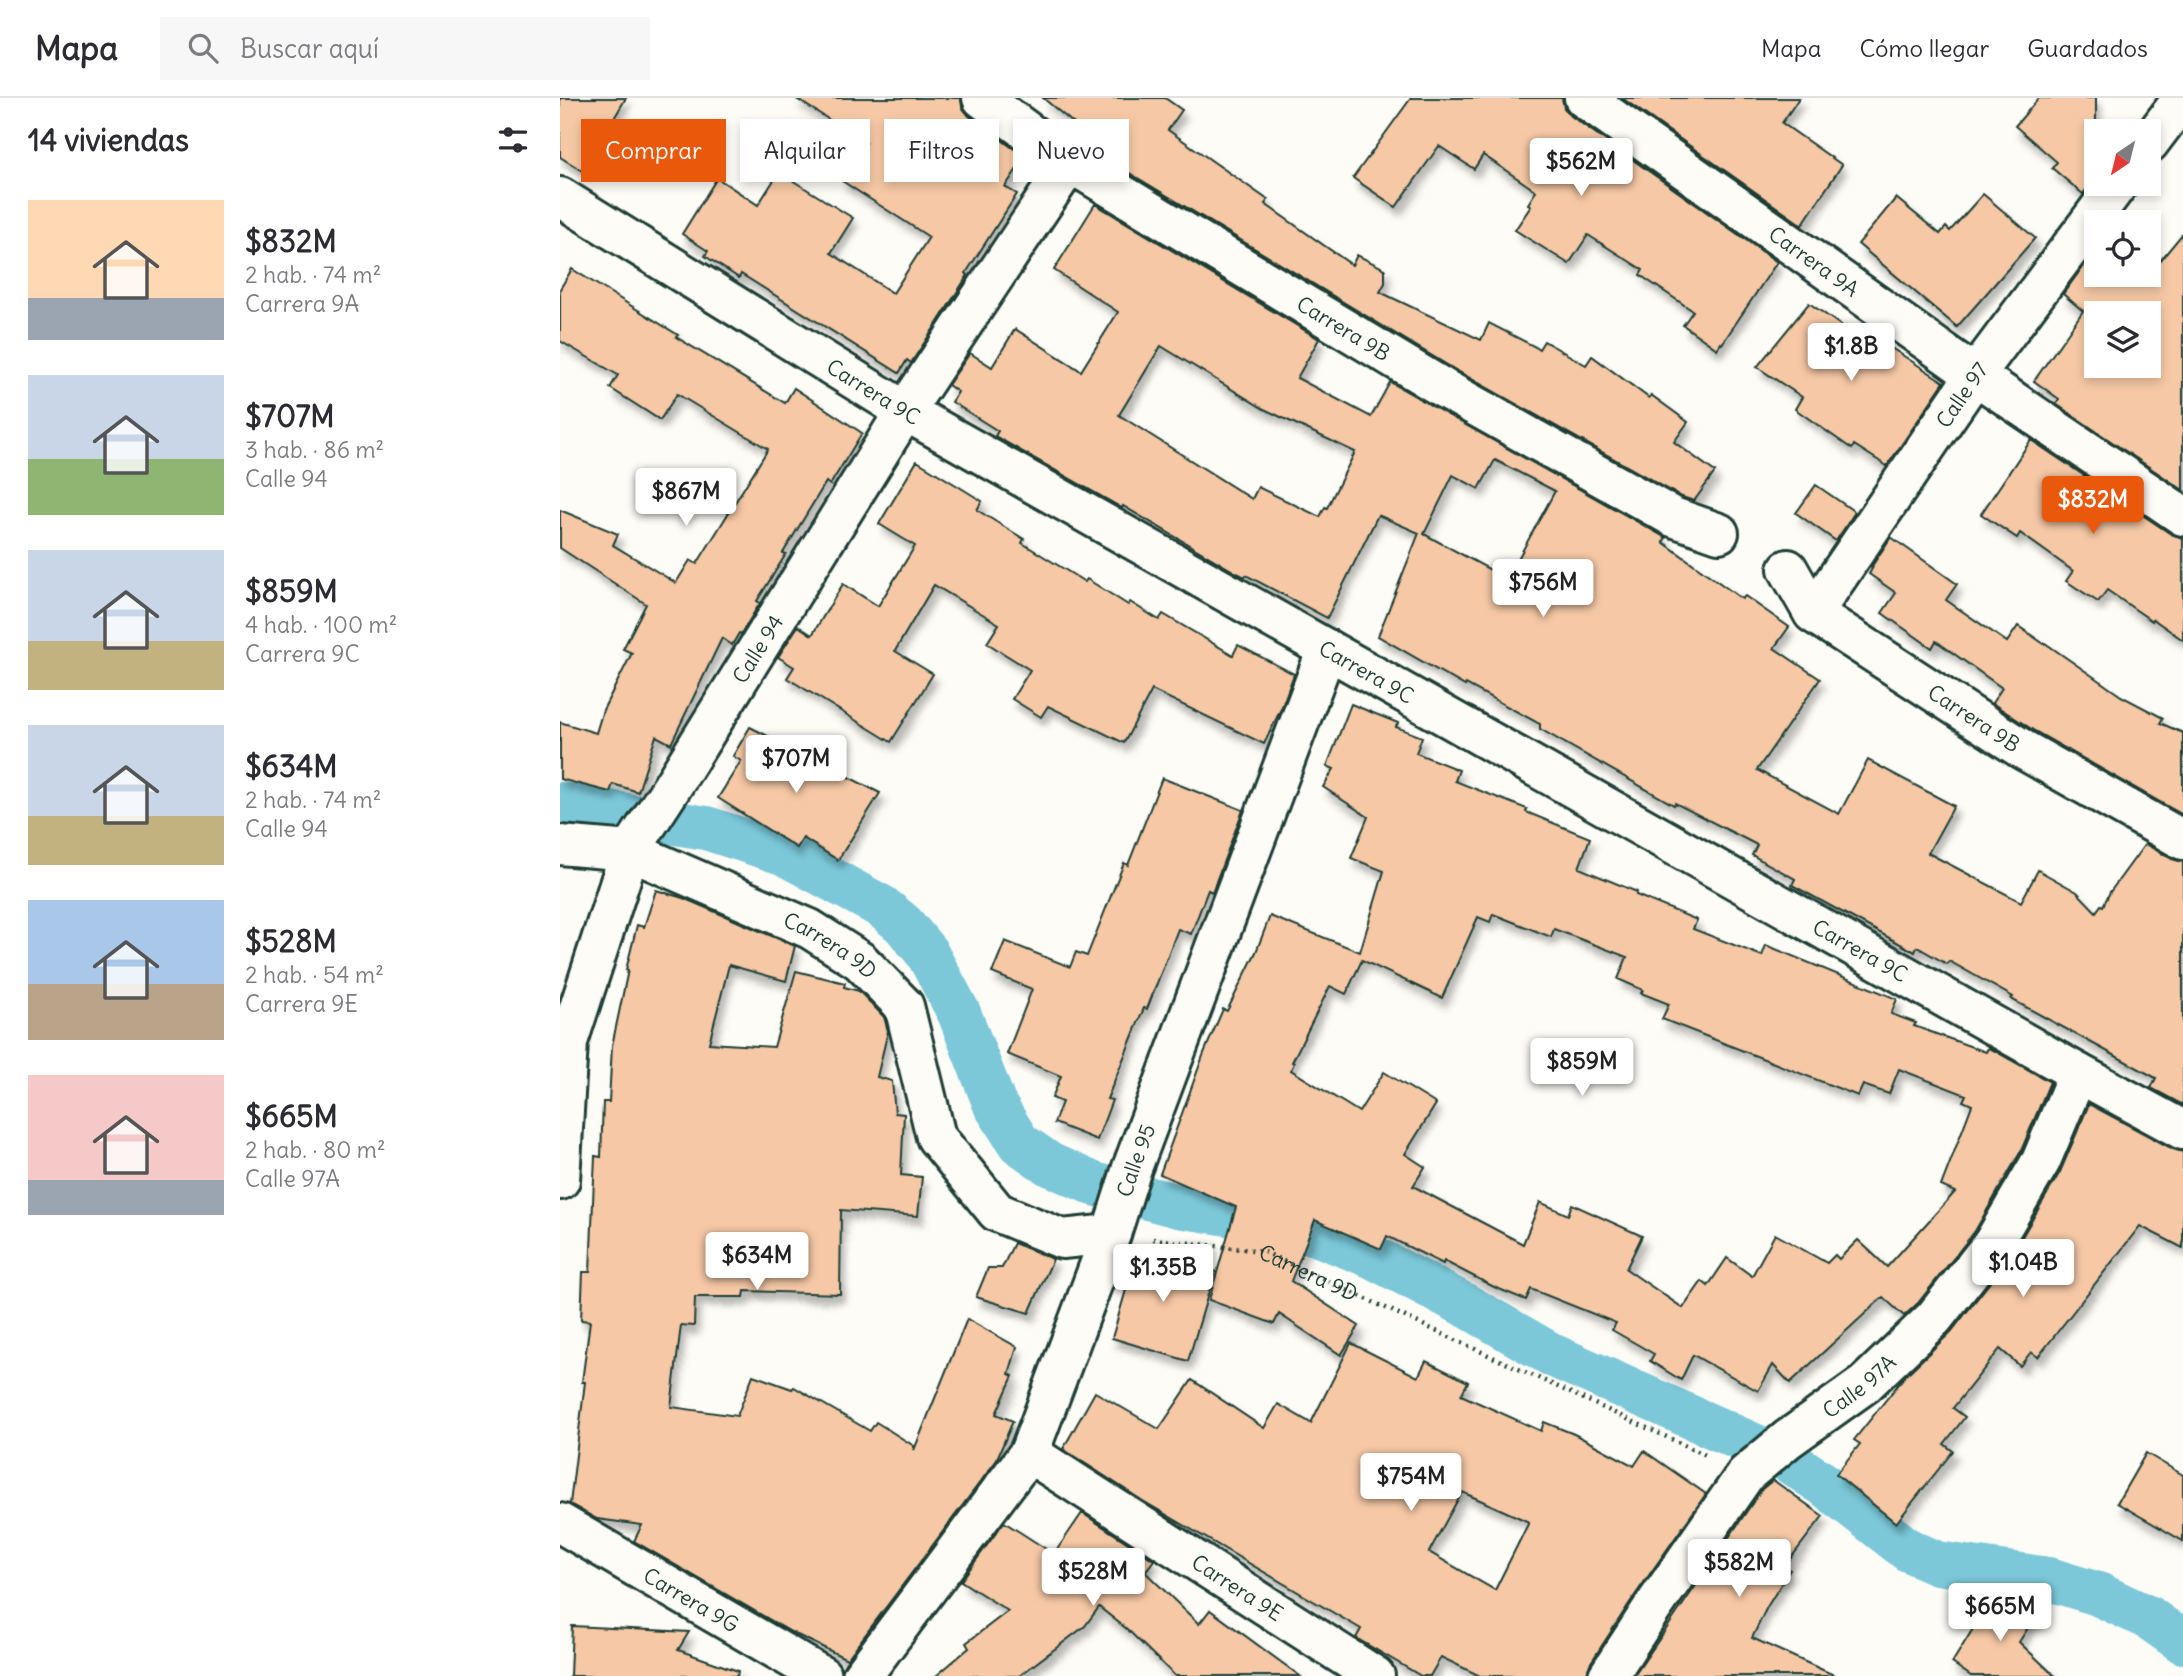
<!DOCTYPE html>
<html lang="es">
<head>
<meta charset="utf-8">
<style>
	:root { --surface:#fff; --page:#f7f7f7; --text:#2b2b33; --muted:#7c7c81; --line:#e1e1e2; --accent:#ea580c }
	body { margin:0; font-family:Delius,sans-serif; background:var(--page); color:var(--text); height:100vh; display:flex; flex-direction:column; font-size:26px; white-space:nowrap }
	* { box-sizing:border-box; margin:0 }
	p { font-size:23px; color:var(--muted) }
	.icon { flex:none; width:38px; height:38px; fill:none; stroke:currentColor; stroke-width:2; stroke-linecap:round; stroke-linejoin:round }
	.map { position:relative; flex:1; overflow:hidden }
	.sheet { display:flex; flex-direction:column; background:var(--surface); width:560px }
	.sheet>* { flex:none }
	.banner { position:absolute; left:21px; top:21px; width:665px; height:63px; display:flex; gap:14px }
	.needle { width:46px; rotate:215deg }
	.buttons { position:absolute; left:1524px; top:21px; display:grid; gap:14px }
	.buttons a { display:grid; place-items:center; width:77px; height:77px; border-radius:0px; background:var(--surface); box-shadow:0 4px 10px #0003; font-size:35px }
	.price { position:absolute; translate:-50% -60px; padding:0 16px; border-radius:7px; background:#fff; color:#222; font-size:23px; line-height:46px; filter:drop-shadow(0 2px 4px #0008) }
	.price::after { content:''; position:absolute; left:50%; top:42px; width:21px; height:16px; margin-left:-10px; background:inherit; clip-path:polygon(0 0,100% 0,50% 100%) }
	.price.on { background:var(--accent); color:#fff }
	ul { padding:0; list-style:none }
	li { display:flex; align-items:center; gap:21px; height:175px; padding:0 28px }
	li span { display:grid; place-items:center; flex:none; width:196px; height:140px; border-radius:0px; color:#555 }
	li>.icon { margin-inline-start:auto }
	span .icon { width:84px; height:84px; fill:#fffc; stroke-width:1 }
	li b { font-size:30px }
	h2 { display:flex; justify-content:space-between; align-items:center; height:84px; padding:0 28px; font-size:30px }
	.chip { padding:0 24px; border-radius:0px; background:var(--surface); box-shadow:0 4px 10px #0003; font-size:24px; line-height:63px }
	.chip.on { background:var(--accent); color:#fff }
	header { display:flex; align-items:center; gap:42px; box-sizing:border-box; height:98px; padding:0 35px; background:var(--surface); border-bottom:2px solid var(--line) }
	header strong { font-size:33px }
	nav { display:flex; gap:38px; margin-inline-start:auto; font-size:24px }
	.search { width:490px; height:63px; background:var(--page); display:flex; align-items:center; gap:18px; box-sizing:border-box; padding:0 24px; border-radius:0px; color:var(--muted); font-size:26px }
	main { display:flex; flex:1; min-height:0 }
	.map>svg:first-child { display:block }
</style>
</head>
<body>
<header>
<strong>Mapa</strong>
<div class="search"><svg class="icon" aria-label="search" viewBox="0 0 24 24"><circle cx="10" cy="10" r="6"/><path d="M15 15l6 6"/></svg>Buscar aquí</div>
<nav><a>Mapa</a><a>Cómo llegar</a><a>Guardados</a></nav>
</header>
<main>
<section class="sheet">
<h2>14 viviendas<svg class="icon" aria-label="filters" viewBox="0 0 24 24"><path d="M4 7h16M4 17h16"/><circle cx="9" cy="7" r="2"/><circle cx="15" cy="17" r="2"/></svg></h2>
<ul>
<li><span style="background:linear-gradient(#ffd9b3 70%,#9aa5b1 0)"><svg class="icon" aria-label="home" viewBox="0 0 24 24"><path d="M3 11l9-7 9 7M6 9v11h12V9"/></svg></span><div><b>$832M</b><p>2 hab. · 74 m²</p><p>Carrera 9A</p></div></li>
<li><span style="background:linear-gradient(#c9d6e8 60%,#8fb573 0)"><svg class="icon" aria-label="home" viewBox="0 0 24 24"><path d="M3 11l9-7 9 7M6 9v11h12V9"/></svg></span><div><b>$707M</b><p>3 hab. · 86 m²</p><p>Calle 94</p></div></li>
<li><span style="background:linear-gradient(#c9d6e8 65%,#c2b280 0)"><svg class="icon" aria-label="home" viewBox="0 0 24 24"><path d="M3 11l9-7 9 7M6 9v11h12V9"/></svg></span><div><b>$859M</b><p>4 hab. · 100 m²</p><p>Carrera 9C</p></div></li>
<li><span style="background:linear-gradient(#c9d6e8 65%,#c2b280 0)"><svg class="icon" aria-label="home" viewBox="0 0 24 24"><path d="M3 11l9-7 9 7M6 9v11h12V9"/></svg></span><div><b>$634M</b><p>2 hab. · 74 m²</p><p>Calle 94</p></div></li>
<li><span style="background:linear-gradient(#a9c7e8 60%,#b9a48a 0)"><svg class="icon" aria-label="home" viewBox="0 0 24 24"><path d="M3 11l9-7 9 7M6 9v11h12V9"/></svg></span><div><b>$528M</b><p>2 hab. · 54 m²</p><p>Carrera 9E</p></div></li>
<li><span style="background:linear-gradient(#f6c9c9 75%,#9aa5b1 0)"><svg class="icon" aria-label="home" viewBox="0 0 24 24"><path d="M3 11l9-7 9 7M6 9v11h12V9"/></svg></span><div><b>$665M</b><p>2 hab. · 80 m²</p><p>Calle 97A</p></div></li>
</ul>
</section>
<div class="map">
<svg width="1623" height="1578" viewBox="0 0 1623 1578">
	<defs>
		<filter id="shadow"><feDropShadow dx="4.5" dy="8" stdDeviation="3.5" flood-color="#0004"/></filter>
	</defs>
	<rect width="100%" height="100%" fill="#fdfcf7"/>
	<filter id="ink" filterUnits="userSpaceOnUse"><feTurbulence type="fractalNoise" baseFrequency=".0143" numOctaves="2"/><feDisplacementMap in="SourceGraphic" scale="14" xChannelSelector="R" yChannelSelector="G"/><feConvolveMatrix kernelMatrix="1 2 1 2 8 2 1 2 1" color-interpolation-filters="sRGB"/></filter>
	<g filter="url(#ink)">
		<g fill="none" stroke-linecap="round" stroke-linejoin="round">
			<!-- canal -->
			<polyline stroke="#7bc8d9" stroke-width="44" points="0,706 146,730 223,755 322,809 343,826 367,855 399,915 435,1007 459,1045 489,1066 534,1086 618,1108 668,1116 756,1136 811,1158 907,1208 994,1258 1227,1362 1262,1385 1348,1452 1377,1465 1489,1481 1538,1496 1589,1520 1623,1544"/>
		</g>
		<!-- building -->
		<g fill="#f6c8a5" stroke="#1f3d34" stroke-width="2" fill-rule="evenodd" filter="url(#shadow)">
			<polygon points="0,0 66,0 23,73 0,59"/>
			<polygon points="235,0 401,0 402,9 409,18 465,59 445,89 457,96 406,175 408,177 378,224 351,265 347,262 339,275 181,176 179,180 145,158 148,153 122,136 157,80 198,107 219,74 293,120 271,155 333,195 369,139 282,83 306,45"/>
			<polygon points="483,0 605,0 622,12 608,32 708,102 705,106 792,167 797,157 825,171 825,185 820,194 921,242 929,225 979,251 984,243 1026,267 1032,258 1089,300 1091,297 1128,324 1114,344 1155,374 1134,403 1122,399 894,271 558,68 560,64"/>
			<polygon points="851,0 1002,0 1004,10 1011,18 1217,164 1162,246 1161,245 1157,251 1123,227 1133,213 1080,177 1083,172 1028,137 1009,166 955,132 971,108 968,106 976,93 923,57 914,71 879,48 836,109 793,80"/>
			<polygon points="1062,0 1239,0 1222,25 1282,67 1242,127"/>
			<polygon points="1479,0 1536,0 1536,78 1523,96 1492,70 1497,64 1455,28"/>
			<polygon points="1423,96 1475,140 1397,229 1298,146 1336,100 1380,136 1386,129 1390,133"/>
			<path d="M 535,106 L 759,241 L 737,280 L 811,319 L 830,284 L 1106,440 L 1103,444 L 1182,501 L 1185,498 L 1229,529 L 1214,550 L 1260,581 L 1197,672 L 1279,716 L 1308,662 L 1394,708 L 1368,755 L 1461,804 L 1478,772 L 1517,794 L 1536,814 L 1541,807 L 1543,808 L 1550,794 L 1585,746 L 1612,761 L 1623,764 L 1623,1007 L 1591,990 L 1596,980 L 1451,901 L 1453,899 L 1389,863 L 1387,866 L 1357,849 L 1355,854 L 1232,787 L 1235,781 L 1192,757 L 1197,747 L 1115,705 L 1114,707 L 980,631 L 980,626 L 906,586 L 905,588 L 818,538 L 859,435 L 818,417 L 767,520 L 686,477 L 685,479 L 675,474 L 563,408 L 562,410 L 435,338 L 438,333 L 392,304 L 398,294 L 388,287 L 410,255 L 432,269 L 455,231 L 521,273 L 558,214 L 494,172 ZM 601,248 L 704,311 L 795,354 L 767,410 L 765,409 L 760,419 L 698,389 L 692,401 L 559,317 ZM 935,362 L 995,393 L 947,481 L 864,436 L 893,377 L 919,391 Z"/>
			<path d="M 1623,135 L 1623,392 L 1496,306 L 1499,301 L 1474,283 L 1523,213 L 1503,196 L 1536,151 L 1536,177 L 1589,177 L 1589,154 L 1600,163 ZM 1536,215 L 1589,215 L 1589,268 L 1536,268 Z"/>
			<polygon points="12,171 118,237 116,239 225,305 234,290 302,335 270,387 266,384 223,455 226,456 197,503 200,505 181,536 179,535 172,547 162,540 111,646 96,638 78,694 53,686 50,694 0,681 0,624 36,635 43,612 72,555 63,551 86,506 0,450 0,412 58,436 53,447 116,485 130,462 137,466 208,351 117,296 100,322 50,290 58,277 0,243 0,191"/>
			<polygon points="1249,205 1292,235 1297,228 1384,284 1327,368 1294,347 1292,351 1235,311 1242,299 1197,269"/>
			<polygon points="1471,342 1611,436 1623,440 1623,542 1593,521 1592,523 1547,492 1538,504 1506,483 1513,473 1460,435 1457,440 1421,416"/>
			<polygon points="357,363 422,403 417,412 464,441 462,445 525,484 527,481 568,507 570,504 599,522 603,516 673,557 678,547 734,576 721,611 704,646 592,592 564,645 488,608 481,619 452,601 470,572 427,545 439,526 374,487 335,553 373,576 331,644 227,580 234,569 218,559 238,528 252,537 283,486 318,508 355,448 319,426"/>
			<polygon points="1256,387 1295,414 1276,443 1236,415"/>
			<polygon points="1331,439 1397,486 1386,502 1447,544 1458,528 1484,546 1485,545 1561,598 1603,620 1600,625 1623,635 1623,717 1473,632 1432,605 1442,590 1376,543 1372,550 1322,515 1336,495 1309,476 1313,469 1312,468"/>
			<path d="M 791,606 L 838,625 L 836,629 L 862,639 L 856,655 L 899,672 L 895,683 L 967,711 L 966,714 L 1030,740 L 1019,770 L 1077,794 L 1076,797 L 1137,822 L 1133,831 L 1202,858 L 1206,847 L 1337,901 L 1331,916 L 1356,925 L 1354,928 L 1426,954 L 1428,950 L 1433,952 L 1490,984 L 1461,1053 L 1415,1133 L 1358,1205 L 1344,1218 L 1323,1199 L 1230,1285 L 1213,1267 L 1198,1293 L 1133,1257 L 1121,1282 L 1090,1263 L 1094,1256 L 1052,1232 L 1056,1225 L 971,1191 L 966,1202 L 934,1189 L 884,1163 L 883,1166 L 827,1138 L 821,1151 L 755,1122 L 731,1183 L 799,1228 L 781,1257 L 719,1216 L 714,1226 L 649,1202 L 676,1109 L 600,1076 L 644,955 L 663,911 L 667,913 L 696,854 L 710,818 L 800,854 L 824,773 L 791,760 L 808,719 L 763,689 L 774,671 L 767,668 ZM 933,816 L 991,839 L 994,831 L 1067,859 L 1058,881 L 1083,892 L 1081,895 L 1109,906 L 1102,921 L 1298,998 L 1303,987 L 1329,996 L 1339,971 L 1406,997 L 1403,1003 L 1412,1007 L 1381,1088 L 1395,1094 L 1327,1169 L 1298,1142 L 1279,1161 L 1275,1157 L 1267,1165 L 1215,1136 L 1192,1178 L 1167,1160 L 1148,1188 L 1142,1183 L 1123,1210 L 1066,1171 L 1082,1138 L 1012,1106 L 1008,1117 L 980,1104 L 963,1146 L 853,1088 L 865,1069 L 845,1056 L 876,1006 L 824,974 L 799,1014 L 731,972 L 734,965 L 732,964 L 770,888 L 786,896 L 802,862 L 882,900 L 918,819 L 930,824 Z"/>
			<polygon points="190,629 320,695 278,762 243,740 237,750 158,700 181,663 173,658"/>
			<polygon points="602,680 683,712 652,794 648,792 631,836 618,831 587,911 584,910 547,1001 552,1002 537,1042 494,1025 502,1004 492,1000 501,978 447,956 472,891 432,875 445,843 510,869 516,854 527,858 564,765 568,767"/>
			<polygon points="96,792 123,800 235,848 226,883 169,867 149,945 214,949 236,873 285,885 284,889 299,893 324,919 328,933 317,979 332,983 335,1015 344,1016 341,1077 362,1079 358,1118 281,1112 280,1196 185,1193 184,1199 135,1199 134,1228 121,1227 111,1309 177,1318 193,1277 232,1291 234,1289 310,1333 316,1324 354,1348 354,1352 407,1221 457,1249 449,1276 453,1278 436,1316 453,1323 436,1363 287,1561 231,1534 74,1443 82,1427 37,1421 10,1406 25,1284 22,1284 30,1223 21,1222 23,1174 30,1174 35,1058 41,1059 43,1004 49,1004 52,948 68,872 66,872 77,827 84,829"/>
			<polygon points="1529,1006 1613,1051 1623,1054 1623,1150 1580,1128 1478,1259 1471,1254 1460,1268 1440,1251 1393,1310 1405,1319 1384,1346 1393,1353 1336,1425 1276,1376 1300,1346 1294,1342 1345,1278 1391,1234 1452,1156 1500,1074"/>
			<polygon points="454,1145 493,1161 469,1215 416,1199 428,1170 442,1170"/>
			<polygon points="572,1152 625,1161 655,1173 628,1263 552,1240 568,1185"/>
			<path d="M 791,1245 L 858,1279 L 866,1263 L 908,1284 L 901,1297 L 981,1333 L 984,1324 L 1014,1336 L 1074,1368 L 1084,1353 L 1146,1396 L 1071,1503 L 1030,1566 L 1026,1578 L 920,1578 L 881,1559 L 870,1578 L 861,1578 L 796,1540 L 801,1531 L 583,1403 L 503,1351 L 535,1294 L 599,1331 L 632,1282 L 704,1330 L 718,1306 L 751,1325 ZM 902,1394 L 969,1424 L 935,1492 L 869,1454 Z"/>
			<polygon points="1586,1355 1623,1377 1623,1443 1557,1405"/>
			<polygon points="1213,1382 1263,1418 1224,1469 1230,1472 1207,1509 1192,1540 1276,1578 1074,1578 1202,1391"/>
			<polygon points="522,1415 594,1462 585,1474 639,1526 650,1512 740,1578 615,1578 568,1532 539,1509 525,1528 459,1578 376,1578 409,1550 406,1545 448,1513 401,1483 444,1424 494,1456"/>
			<polygon points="1436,1493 1476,1517 1459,1544 1495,1578 1411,1578 1392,1565"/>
			<polygon points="12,1528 129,1534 118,1552 178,1573 177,1578 10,1578"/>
		</g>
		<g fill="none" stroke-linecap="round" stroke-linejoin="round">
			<defs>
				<g id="minor">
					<path id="s2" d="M 422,0 L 510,65 L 883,290 L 1113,419 L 1159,435"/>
					<path id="s3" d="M 1024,0 L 1415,277 L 1623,418"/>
					<polyline points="1589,45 1623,0"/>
					<path id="s4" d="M 0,99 L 345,313 L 1518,975 L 1623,1032"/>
					<path id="s5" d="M 1228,471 L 1253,515 L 1462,651 L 1623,742"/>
					<path id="s6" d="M 1253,515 L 1415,277 L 1558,86"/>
					<path id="s7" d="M 0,747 L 70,753 L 250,831 L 300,863 L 344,908 L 376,1039 L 437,1114 L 502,1141 L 551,1136"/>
					<path id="s8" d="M 0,1082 L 8,944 L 70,753 L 110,692 L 345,313 L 510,65"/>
					<path id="s9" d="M 469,1355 L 815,1578"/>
					<path id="s10" d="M 302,1578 L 469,1355 L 551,1136 L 572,1070 L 767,551"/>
					<path id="s11" d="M 1048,1578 L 1089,1515 L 1186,1376 L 1228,1341 L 1305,1286 L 1374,1220 L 1433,1145 L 1481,1063 L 1518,975"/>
				</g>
				<g id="tertiary">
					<path id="s12" d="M 0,1425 L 262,1578"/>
				</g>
			</defs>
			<!-- minor casing -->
			<use href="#minor" stroke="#1f3d34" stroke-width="44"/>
			<!-- tertiary casing -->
			<use href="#tertiary" stroke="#1f3d34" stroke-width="44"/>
			<!-- path -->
			<path stroke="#1f3d34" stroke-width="4.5" stroke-dasharray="2 5" stroke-linecap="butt" id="s1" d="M 593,1141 L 702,1153 L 1148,1358"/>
			<!-- minor -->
			<use href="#minor" stroke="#fdfcf7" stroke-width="38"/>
			<!-- tertiary -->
			<use href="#tertiary" stroke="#fdfcf7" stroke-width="38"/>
		</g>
	</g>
	<g text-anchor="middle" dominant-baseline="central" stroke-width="7" stroke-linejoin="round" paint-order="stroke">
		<!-- street labels -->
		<g font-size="21" fill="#1f3d34" stroke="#fdfcf7">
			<text stroke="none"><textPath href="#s3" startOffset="282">Carrera 9A</textPath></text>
			<text stroke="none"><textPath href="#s2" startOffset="429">Carrera 9B</textPath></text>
			<text stroke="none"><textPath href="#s4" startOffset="369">Carrera 9C</textPath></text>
			<text stroke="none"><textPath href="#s6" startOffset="264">Calle 97</textPath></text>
			<text stroke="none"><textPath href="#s8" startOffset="578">Calle 94</textPath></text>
			<text stroke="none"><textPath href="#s4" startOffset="936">Carrera 9C</textPath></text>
			<text stroke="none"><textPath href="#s5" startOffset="243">Carrera 9B</textPath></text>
			<text stroke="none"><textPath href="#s7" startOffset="292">Carrera 9D</textPath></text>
			<text stroke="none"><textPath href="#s4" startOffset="1503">Carrera 9C</textPath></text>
			<text stroke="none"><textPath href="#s10" startOffset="590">Calle 95</textPath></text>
			<text stroke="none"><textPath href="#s1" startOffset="161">Carrera 9D</textPath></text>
			<text stroke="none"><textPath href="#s11" startOffset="388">Calle 97A</textPath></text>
			<text stroke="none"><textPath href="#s9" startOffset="248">Carrera 9E</textPath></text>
			<text stroke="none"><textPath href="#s12" startOffset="152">Carrera 9G</textPath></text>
		</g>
	</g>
</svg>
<div class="buttons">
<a><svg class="needle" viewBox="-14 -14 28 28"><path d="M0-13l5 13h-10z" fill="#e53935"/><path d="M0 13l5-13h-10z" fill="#7c7c81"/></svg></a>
<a><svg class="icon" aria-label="locate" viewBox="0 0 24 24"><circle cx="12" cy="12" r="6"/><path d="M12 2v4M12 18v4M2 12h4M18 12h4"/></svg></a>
<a><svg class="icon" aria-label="layers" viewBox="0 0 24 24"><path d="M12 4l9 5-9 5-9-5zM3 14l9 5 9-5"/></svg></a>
</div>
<b class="price" style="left:1021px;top:100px">$562M</b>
<b class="price" style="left:1291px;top:285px">$1.8B</b>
<b class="price" style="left:126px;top:430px">$867M</b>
<b class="price on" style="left:1533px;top:438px">$832M</b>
<b class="price" style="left:983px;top:521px">$756M</b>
<b class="price" style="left:236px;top:697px">$707M</b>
<b class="price" style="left:1022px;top:1000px">$859M</b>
<b class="price" style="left:197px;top:1194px">$634M</b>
<b class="price" style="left:1463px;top:1201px">$1.04B</b>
<b class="price" style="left:603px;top:1206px">$1.35B</b>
<b class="price" style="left:851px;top:1415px">$754M</b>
<b class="price" style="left:1179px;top:1501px">$582M</b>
<b class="price" style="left:533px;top:1510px">$528M</b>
<b class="price" style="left:1440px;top:1545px">$665M</b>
<div class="banner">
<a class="chip on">Comprar</a>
<a class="chip">Alquilar</a>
<a class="chip">Filtros</a>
<a class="chip">Nuevo</a>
</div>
</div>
</main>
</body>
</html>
